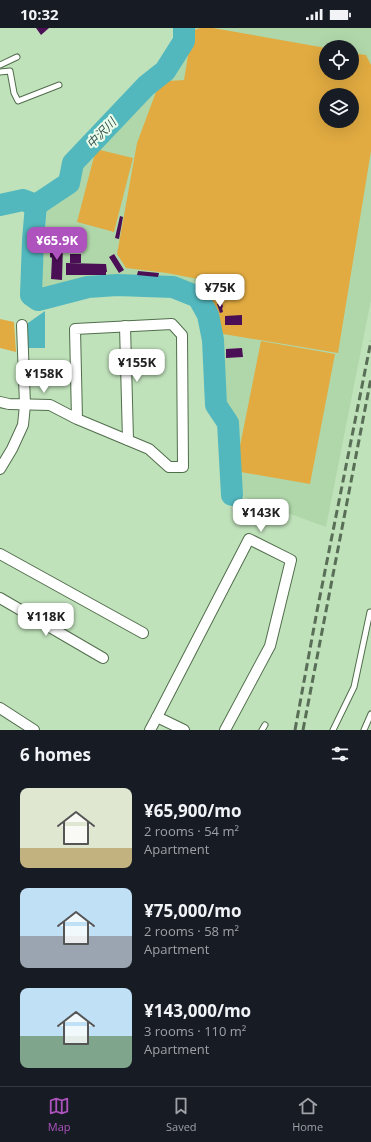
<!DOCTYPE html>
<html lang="en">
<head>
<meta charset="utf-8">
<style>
	:root { --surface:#171b24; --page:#242831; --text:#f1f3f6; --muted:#9ea1a6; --line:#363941; --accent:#ae53be }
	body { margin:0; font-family:"Open Sans","Noto Sans JP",sans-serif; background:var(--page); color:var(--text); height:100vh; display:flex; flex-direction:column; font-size:15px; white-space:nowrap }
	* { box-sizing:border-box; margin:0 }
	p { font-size:13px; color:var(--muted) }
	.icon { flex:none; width:22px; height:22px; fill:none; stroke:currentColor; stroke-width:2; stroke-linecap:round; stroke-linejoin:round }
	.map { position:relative; height:702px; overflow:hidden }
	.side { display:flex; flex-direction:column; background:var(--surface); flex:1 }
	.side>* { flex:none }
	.tools { position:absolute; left:319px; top:12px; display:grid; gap:8px }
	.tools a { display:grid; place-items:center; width:40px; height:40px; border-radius:50%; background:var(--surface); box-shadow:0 4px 16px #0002; font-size:20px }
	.price { position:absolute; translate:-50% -34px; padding:0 9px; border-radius:8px; background:#fff; color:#222; font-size:13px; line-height:26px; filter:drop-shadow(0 1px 2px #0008) }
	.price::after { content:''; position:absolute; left:50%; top:24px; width:12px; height:9px; margin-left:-6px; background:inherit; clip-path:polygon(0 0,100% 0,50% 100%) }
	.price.active { background:var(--accent); color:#fff }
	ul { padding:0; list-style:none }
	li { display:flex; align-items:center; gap:12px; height:100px; padding:0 20px }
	li span { display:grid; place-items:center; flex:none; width:112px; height:80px; border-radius:8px; color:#555 }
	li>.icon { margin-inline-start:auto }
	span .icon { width:48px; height:48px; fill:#fffc; stroke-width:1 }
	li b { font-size:17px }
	h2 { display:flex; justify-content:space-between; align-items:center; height:48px; padding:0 20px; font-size:17px }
	.status { display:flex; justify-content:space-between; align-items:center; height:28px; padding:0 20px; background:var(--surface); direction:ltr }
	.status svg { height:11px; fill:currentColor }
	.tab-bar { display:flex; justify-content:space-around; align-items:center; height:56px; border-top:1px solid var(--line); background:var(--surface); font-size:11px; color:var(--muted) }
	.tab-bar a { display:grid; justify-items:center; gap:2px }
	.tab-bar .active { color:var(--accent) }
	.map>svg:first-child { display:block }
</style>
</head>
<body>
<div class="status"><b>10:32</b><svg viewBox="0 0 49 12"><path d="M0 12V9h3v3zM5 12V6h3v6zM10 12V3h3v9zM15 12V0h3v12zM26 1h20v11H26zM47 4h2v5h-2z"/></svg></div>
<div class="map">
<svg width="371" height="702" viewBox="0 0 371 702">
	<rect width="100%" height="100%" fill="#c0e2bb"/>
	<!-- built -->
	<path fill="#b0d7aa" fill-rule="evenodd" d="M 188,0 L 371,0 L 371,272 L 326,499 L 233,465 L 230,452 L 231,394 L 218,374 L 216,311 L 210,287 L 200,275 L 161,264 L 87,264 L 42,275 L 41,251 L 47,182 L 75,161 L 89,125 L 110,105 L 145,68 L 178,38 ZM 326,19 L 352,19 L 352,45 L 326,45 ZM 326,67 L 352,67 L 352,93 L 326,93 Z"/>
	<!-- green -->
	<g fill="#e1ab41" fill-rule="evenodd">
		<path d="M 200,0 L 213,0 L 326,20 L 326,45 L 352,45 L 352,25 L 366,27 L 371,37 L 371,123 L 338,325 L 223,306 L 217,298 L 211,271 L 205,258 L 198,251 L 167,245 L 126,240 L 117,226 L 137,115 L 156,64 L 168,53 L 184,52 L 192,3 ZM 326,67 L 352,67 L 352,93 L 326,93 Z"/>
		<polygon points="96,121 133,130 114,204 77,194"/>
		<polygon points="0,291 14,294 16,324 0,320"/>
		<polygon points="261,313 335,326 310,456 235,443"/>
	</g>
	<!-- water -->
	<polygon fill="#52b8be" points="45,283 45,320 28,320 28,295"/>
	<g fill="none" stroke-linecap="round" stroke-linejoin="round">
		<!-- river -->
		<g stroke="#52b8be" stroke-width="22">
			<polyline points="0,177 23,172 36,177 69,155 73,135 146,58 165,43 184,13 184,0"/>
			<polyline points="36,177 33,212 31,267 38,272 88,259 117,257 173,259 198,269 208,287 213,312 216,377 228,395 232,467"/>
		</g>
	</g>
	<!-- building -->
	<g fill="#4b0f55">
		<polygon points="36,0 49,0 41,7"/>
		<polygon points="120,188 123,189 119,211 115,210"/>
		<polygon points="52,215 63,216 62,252 51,251 52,230 50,229 50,217 51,217"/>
		<rect x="70" y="226" width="11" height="9"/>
		<polygon points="114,226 124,242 119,245 109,229"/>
		<polygon points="66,235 106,236 107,244 106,244 106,247 66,247"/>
		<polygon points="138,243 159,245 158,249 137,247"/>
		<polygon points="222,275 223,279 222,280 223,284 220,285 217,276"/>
		<polygon points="242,287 242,297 225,297 225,288"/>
		<polygon points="242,320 243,329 226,330 226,321"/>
	</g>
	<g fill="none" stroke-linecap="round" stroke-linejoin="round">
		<defs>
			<g id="service">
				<polyline points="0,37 17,29"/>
				<polyline points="0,44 10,43 14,65 18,73 59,57"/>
				<polyline points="262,702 265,697"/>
				<polyline points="333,702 354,659 370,584"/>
				<polyline points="364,702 371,686"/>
			</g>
			<g id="minor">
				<polyline points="125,298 128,412"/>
				<polyline points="0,374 9,376 50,377 77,391 149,421 169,439 183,439 182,307 172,296 75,301 77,391"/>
				<polyline points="0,441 12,421 23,397 25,377 22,297"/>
				<polyline points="0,526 143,605"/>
				<polyline points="0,570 103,630"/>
				<polyline points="0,680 34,702"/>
				<polyline points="157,689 184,702"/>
				<polyline points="150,702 157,689 249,511 291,532 270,618 225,702"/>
			</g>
		</defs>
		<!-- service casing -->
		<use href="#service" stroke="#516e4c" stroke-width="7"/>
		<!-- minor casing -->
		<use href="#minor" stroke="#516e4c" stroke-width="12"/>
		<!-- service -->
		<use href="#service" stroke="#fff" stroke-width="5"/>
		<!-- minor -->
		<use href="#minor" stroke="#fff" stroke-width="10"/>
		<!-- rail -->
		<g stroke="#596e56" stroke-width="3" stroke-dasharray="8 4" stroke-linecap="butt">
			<polyline points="295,702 317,583 371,313"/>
			<polyline points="303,702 371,350"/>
		</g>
	</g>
	<g text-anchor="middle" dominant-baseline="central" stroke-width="4" stroke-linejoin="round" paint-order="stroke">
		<!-- water labels -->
		<g font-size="12" font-style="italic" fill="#345456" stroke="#ecfde9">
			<text transform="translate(101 105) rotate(-46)">中沢川</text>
		</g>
	</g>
</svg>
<div class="tools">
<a><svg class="icon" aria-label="locate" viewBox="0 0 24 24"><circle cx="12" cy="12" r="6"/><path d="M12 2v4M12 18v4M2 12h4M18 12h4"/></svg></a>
<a><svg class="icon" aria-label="layers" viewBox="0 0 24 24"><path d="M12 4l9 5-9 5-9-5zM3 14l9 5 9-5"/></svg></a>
</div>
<b class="price active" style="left:57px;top:233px">¥65.9K</b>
<b class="price" style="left:220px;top:280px">¥75K</b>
<b class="price" style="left:137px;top:355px">¥155K</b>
<b class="price" style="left:44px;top:366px">¥158K</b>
<b class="price" style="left:261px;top:505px">¥143K</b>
<b class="price" style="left:46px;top:609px">¥118K</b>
</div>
<section class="side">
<h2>6 homes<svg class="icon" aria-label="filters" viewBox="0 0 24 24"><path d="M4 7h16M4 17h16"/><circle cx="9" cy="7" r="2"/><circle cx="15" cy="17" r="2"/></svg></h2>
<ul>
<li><span style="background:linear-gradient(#dfe7d0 75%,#c2b280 0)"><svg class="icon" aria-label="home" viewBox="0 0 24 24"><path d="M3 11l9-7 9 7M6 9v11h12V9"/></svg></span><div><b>¥65,900/mo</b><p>2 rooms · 54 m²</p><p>Apartment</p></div></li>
<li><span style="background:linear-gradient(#bfe0f5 60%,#9aa5b1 0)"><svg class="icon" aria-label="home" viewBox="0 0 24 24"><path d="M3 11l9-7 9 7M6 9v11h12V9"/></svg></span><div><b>¥75,000/mo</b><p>2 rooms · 58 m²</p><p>Apartment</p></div></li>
<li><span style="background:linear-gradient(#bfe0f5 60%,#7fa58c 0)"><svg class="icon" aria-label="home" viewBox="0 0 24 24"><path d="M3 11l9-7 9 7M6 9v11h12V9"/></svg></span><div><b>¥143,000/mo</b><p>3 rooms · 110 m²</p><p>Apartment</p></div></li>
</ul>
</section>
<nav class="tab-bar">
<a class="active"><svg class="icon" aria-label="map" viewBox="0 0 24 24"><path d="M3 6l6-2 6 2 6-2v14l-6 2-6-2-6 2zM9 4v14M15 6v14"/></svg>Map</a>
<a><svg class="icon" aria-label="saved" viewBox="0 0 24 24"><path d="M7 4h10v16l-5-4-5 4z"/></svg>Saved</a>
<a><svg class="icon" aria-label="home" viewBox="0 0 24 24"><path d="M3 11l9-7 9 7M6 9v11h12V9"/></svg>Home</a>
</nav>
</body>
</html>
